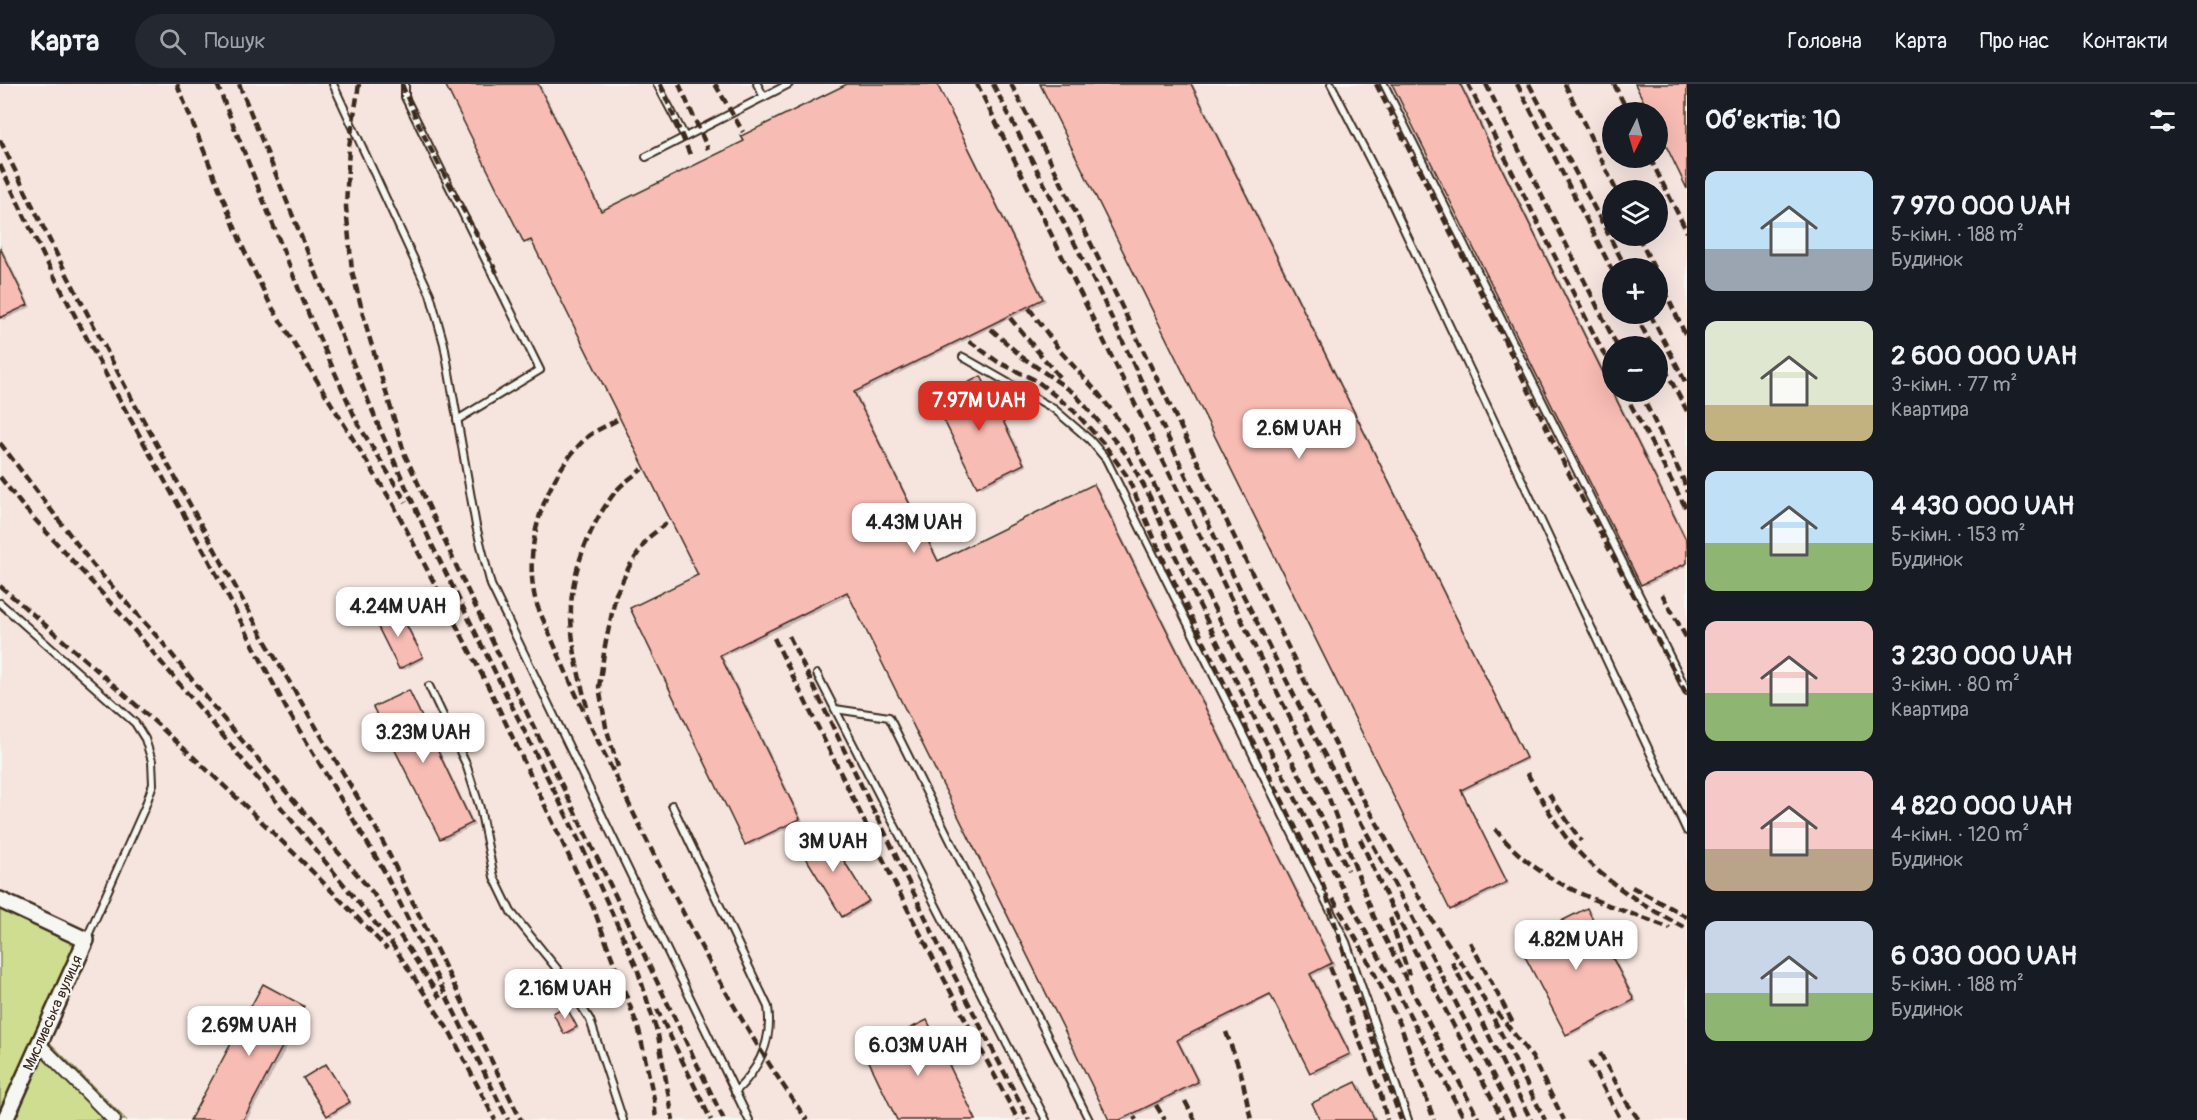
<!DOCTYPE html>
<html lang="uk">
<head>
<meta charset="utf-8">
<style>
	:root { --surface:#171b24; --page:#242831; --text:#f1f3f6; --muted:#9ea1a6; --line:#363941; --accent:#d93025 }
	body { margin:0; font-family:Pangolin,sans-serif; background:var(--page); color:var(--text); height:100vh; display:flex; flex-direction:column; font-size:22px; white-space:nowrap }
	* { box-sizing:border-box; margin:0 }
	p { font-size:20px; color:var(--muted) }
	.icon { flex:none; width:33px; height:33px; fill:none; stroke:currentColor; stroke-width:2; stroke-linecap:round; stroke-linejoin:round }
	.map { position:relative; flex:1; overflow:hidden }
	.panel { display:flex; flex-direction:column; background:var(--surface); width:510px }
	.panel>* { flex:none }
	.needle { width:39px; rotate:185deg }
	.controls { position:absolute; left:1602px; top:18px; display:grid; gap:12px }
	.controls a { display:grid; place-items:center; width:66px; height:66px; border-radius:50%; background:var(--surface); box-shadow:0 6px 24px #0002; font-size:30px }
	.price { position:absolute; translate:-50% -51px; padding:0 14px; border-radius:12px; background:#fff; color:#222; font-size:20px; line-height:39px; filter:drop-shadow(0 2px 3px #0008) }
	.price::after { content:''; position:absolute; left:50%; top:36px; width:18px; height:14px; margin-left:-9px; background:inherit; clip-path:polygon(0 0,100% 0,50% 100%) }
	.price.active { background:var(--accent); color:#fff }
	ul { padding:0; list-style:none }
	li { display:flex; align-items:center; gap:18px; height:150px; padding:0 18px }
	li span { display:grid; place-items:center; flex:none; width:168px; height:120px; border-radius:12px; color:#555 }
	li>.icon { margin-inline-start:auto }
	span .icon { width:72px; height:72px; fill:#fffc; stroke-width:1 }
	li b { font-size:26px }
	h2 { display:flex; justify-content:space-between; align-items:center; height:72px; padding:0 18px; font-size:26px }
	header { display:flex; align-items:center; gap:36px; box-sizing:border-box; height:84px; padding:0 30px; background:var(--surface); border-bottom:2px solid var(--line) }
	header strong { font-size:28px }
	nav { display:flex; gap:33px; margin-inline-start:auto; font-size:21px }
	.search { width:420px; height:54px; background:var(--page); display:flex; align-items:center; gap:15px; box-sizing:border-box; padding:0 21px; border-radius:33px; color:var(--muted); font-size:22px }
	main { display:flex; flex:1; min-height:0 }
	.map>svg:first-child { display:block }
</style>
</head>
<body>
<header>
<strong>Карта</strong>
<div class="search"><svg class="icon" aria-label="search" viewBox="0 0 24 24"><circle cx="10" cy="10" r="6"/><path d="M15 15l6 6"/></svg>Пошук</div>
<nav><a>Головна</a><a>Карта</a><a>Про нас</a><a>Контакти</a></nav>
</header>
<main>
<div class="map">
<svg width="1687" height="1036" viewBox="0 0 1687 1036">
	<rect width="100%" height="100%" fill="#f6f6f2"/>
	<filter id="ink" filterUnits="userSpaceOnUse"><feTurbulence type="fractalNoise" baseFrequency=".0167" numOctaves="2"/><feDisplacementMap in="SourceGraphic" scale="12" xChannelSelector="R" yChannelSelector="G"/><feConvolveMatrix kernelMatrix="1 2 1 2 8 2 1 2 1" color-interpolation-filters="sRGB"/></filter>
	<g filter="url(#ink)">
		<!-- built -->
		<path fill="#f6e5df" fill-rule="evenodd" d="M 0,0 L 1687,0 L 1687,1036 L 126,1036 L 48,958 L 0,810 ZM 1612,28 L 1658,28 L 1658,74 L 1612,74 ZM 1612,106 L 1658,106 L 1658,152 L 1612,152 ZM 1612,184 L 1658,184 L 1658,230 L 1612,230 ZM 1612,262 L 1658,262 L 1658,308 L 1612,308 Z"/>
		<!-- green -->
		<polygon fill="#cfdd90" stroke="#858457" stroke-width="1.5" points="0,810 93,854 48,957 126,1036 0,1036"/>
		<!-- shadow -->
		<g fill="#0003">
			<polygon points="447,0 540,0 603,128 746,58 851,0 938,0 1046,217 857,310 940,478 1094,402 1098,404 1335,881 1313,892 1353,972 1315,991 1311,988 1273,912 1180,958 1201,1000 1127,1036 1111,1036 850,511 723,573 803,737 750,762 747,760 700,492 534,158 529,160 526,158"/>
			<polygon points="1042,0 1193,0 1528,676 1463,708 1509,800 1455,827 1452,825"/>
			<polygon points="1394,0 1462,0 1687,454 1687,482 1646,502 1642,500"/>
			<polygon points="0,160 31,223 4,236 0,234"/>
			<polygon points="981,294 984,296 1027,382 982,404 978,402"/>
			<polygon points="397,525 401,527 425,575 404,586 401,583"/>
			<polygon points="408,607 412,610 475,741 445,756 441,754"/>
			<polygon points="824,747 828,749 871,819 847,834 843,832"/>
			<polygon points="1587,826 1591,828 1637,918 1570,952 1567,950"/>
			<polygon points="264,902 307,926 247,1036 192,1036"/>
			<polygon points="566,924 569,926 579,945 568,951 565,949"/>
			<polygon points="927,938 930,940 977,1036 899,1036"/>
			<polygon points="326,982 329,984 352,1020 331,1033 328,1031"/>
			<polygon points="1356,999 1360,1001 1377,1036 1322,1036"/>
		</g>
		<!-- building -->
		<g fill="#f7bcb4" stroke="#3b2a1e" stroke-width="1.5">
			<polygon points="445,0 538,0 601,127 744,57 741,52 847,0 937,0 1043,215 854,308 938,477 1094,400 1332,879 1310,890 1350,970 1310,989 1270,910 1177,956 1198,998 1120,1036 1109,1036 847,508 720,571 800,735 745,761 630,524 698,491 531,156 524,159"/>
			<polygon points="1040,0 1191,0 1526,674 1461,706 1507,798 1450,826"/>
			<polygon points="1392,0 1460,0 1687,458 1687,479 1641,501"/>
			<polygon points="1635,0 1687,0 1687,105 1658,45 1658,28 1649,28"/>
			<polygon points="0,164 28,221 0,234"/>
			<polygon points="981,292 1024,380 977,403 934,316"/>
			<polygon points="397,523 423,573 399,585 374,535"/>
			<polygon points="409,606 472,739 440,755 373,623"/>
			<polygon points="824,745 869,817 842,833 798,761"/>
			<polygon points="1587,824 1634,916 1566,951 1518,859"/>
			<polygon points="263,900 304,922 243,1036 190,1036"/>
			<polygon points="566,922 577,943 564,950 553,929"/>
			<polygon points="927,936 976,1036 897,1036 864,967"/>
			<polygon points="326,980 350,1018 327,1032 303,994"/>
			<polygon points="1356,998 1375,1036 1320,1036 1312,1019"/>
		</g>
		<g fill="none" stroke-linecap="round" stroke-linejoin="round">
			<defs>
				<g id="service">
					<polyline points="333,0 430,210 444,260 476,442 491,501 749,1036"/>
					<polyline points="405,0 405,13 540,286 457,336"/>
					<polyline points="657,0 685,53"/>
					<polyline points="757,0 764,13"/>
					<polyline points="1331,0 1385,105 1687,747"/>
					<polyline points="1384,0 1687,607"/>
					<polyline points="646,73 789,0"/>
					<polyline points="963,273 1054,325 1090,356 1106,375 1346,858 1408,1036"/>
					<polyline points="0,519 135,639 145,655 152,677 153,700 145,723 86,856"/>
					<polyline points="817,590 1046,1036"/>
					<polyline points="429,602 466,680 480,724 494,793 511,828 562,891 590,936 623,1036"/>
					<polyline points="835,625 889,633 1089,1036"/>
					<path d="M 672,721 L 768,923 C 773,956 759,985 735,1008"/>
				</g>
				<polyline id="minor" points="39,960 114,1036"/>
				<polyline id="tertiary" points="0,816 86,856 5,1036"/>
			</defs>
			<!-- service casing -->
			<use href="#service" stroke="#3b2a1e" stroke-width="10"/>
			<!-- minor casing -->
			<use href="#minor" stroke="#3b2a1e" stroke-width="16"/>
			<!-- tertiary casing -->
			<use href="#tertiary" stroke="#3b2a1e" stroke-width="20"/>
			<!-- service -->
			<use href="#service" stroke="#f6f6f2" stroke-width="6"/>
			<!-- minor -->
			<use href="#minor" stroke="#f6f6f2" stroke-width="12"/>
			<!-- tertiary -->
			<use href="#tertiary" stroke="#f6f6f2" stroke-width="15"/>
			<!-- rail -->
			<g stroke="#3b2a1e" stroke-width="4.5" stroke-dasharray="9 4.5" stroke-linecap="butt">
				<polyline points="177,0 244,166 270,220 393,420 491,608 593,823 639,946 654,1015 656,1036"/>
				<polyline points="217,0 309,231 358,340 406,418"/>
				<polyline points="239,0 379,343 431,459 583,765 637,884 658,951 673,1036"/>
				<polyline points="359,0 349,63 346,123 352,187 368,249 405,371 466,503 724,1036"/>
				<path d="M 402,0 C 427,68 467,128 499,193"/>
				<polyline points="660,0 691,73"/>
				<polyline points="679,0 708,65"/>
				<polyline points="715,0 743,48"/>
				<polyline points="977,0 1327,709 1374,833 1479,1036"/>
				<polyline points="993,0 1098,205 1227,479 1316,655 1413,835 1516,1036"/>
				<polyline points="1011,0 1054,84 1358,706 1432,836 1477,902 1545,1036"/>
				<polyline points="1376,0 1497,241 1569,390 1687,611"/>
				<polyline points="1468,0 1612,286"/>
				<polyline points="1486,0 1617,262"/>
				<polyline points="1517,0 1612,186"/>
				<polyline points="1529,0 1626,184"/>
				<polyline points="1565,0 1616,106"/>
				<polyline points="1614,0 1628,28"/>
				<polyline points="0,56 61,179 135,321 267,560 378,748 521,1036"/>
				<polyline points="1650,74 1687,148"/>
				<polyline points="0,81 44,173 112,302 209,476 286,624 383,785 508,1036"/>
				<polyline points="1638,152 1654,184"/>
				<polyline points="1658,193 1687,254"/>
				<polyline points="1029,224 1060,267 1098,309 1129,349 1209,514 1348,786"/>
				<polyline points="1635,230 1652,262"/>
				<polyline points="1650,230 1687,301"/>
				<polyline points="1010,234 1060,294"/>
				<polyline points="991,245 1022,273 1074,309 1127,371 1150,413 1170,461 1272,670 1465,1036"/>
				<polyline points="969,257 998,278 1037,297 1074,327 1103,359 1127,392 1165,479 1322,797 1357,912 1401,1036"/>
				<polyline points="1658,272 1687,327"/>
				<polyline points="1624,308 1687,426"/>
				<polyline points="1640,308 1683,395 1687,408"/>
				<path d="M 617,336 C 607,342 593,347 585,355 C 547,392 524,456 534,509 C 536,523 545,538 550,551 C 568,593 586,634 607,675 C 667,798 727,924 807,1036"/>
				<polyline points="0,359 93,481 162,558 222,633 373,809 440,914"/>
				<polyline points="0,393 21,420 118,527 215,642 392,860 451,950 495,1036"/>
				<path d="M 0,502 C 134,617 266,735 387,865"/>
				<polyline points="1662,510 1687,555"/>
				<polyline points="789,552 879,738"/>
				<polyline points="774,554 910,830 1018,1036"/>
				<path d="M 587,623 C 579,594 572,562 571,533 C 569,491 591,437 617,406 C 624,398 634,392 642,385"/>
				<polyline points="618,683 606,643 599,603 605,562 616,510 629,483 648,454 669,437"/>
				<path d="M 1527,689 C 1538,708 1548,727 1560,745 C 1591,790 1640,820 1687,845"/>
				<polyline points="1549,710 1581,757"/>
				<polyline points="877,732 939,862 1029,1036"/>
				<path d="M 1495,745 C 1543,804 1602,818 1670,844"/>
				<polyline points="1360,755 1388,816 1503,1036"/>
				<polyline points="1632,803 1687,833"/>
				<polyline points="1333,815 1362,865 1400,940 1434,1036"/>
				<polyline points="1390,834 1409,891"/>
				<polyline points="1470,858 1513,939"/>
				<polyline points="1452,878 1531,1036"/>
				<polyline points="1330,883 1381,1011 1387,1036"/>
				<polyline points="657,925 711,1036"/>
				<polyline points="1497,928 1532,973 1564,1036"/>
				<polyline points="1226,948 1241,989 1251,1036"/>
				<polyline points="1600,969 1627,1019 1639,1036"/>
				<polyline points="1589,977 1621,1036"/>
				<polyline points="1185,1017 1195,1036"/>
				<polyline points="1156,1021 1165,1036"/>
				<polyline points="1134,1033 1136,1036"/>
			</g>
		</g>
	</g>
	<g text-anchor="middle" dominant-baseline="central" stroke-width="4.5" stroke-linejoin="round" paint-order="stroke">
		<!-- street labels -->
		<g font-size="15" fill="#3b2a1e" stroke="#f6f6f2">
			<text transform="translate(53 929) rotate(-66)">Мисливська вулиця</text>
		</g>
	</g>
</svg>
<div class="controls">
<a><svg class="needle" viewBox="-14 -14 28 28"><path d="M0-13l5 13h-10z" fill="#e53935"/><path d="M0 13l5-13h-10z" fill="#9ea1a6"/></svg></a>
<a><svg class="icon" aria-label="layers" viewBox="0 0 24 24"><path d="M12 4l9 5-9 5-9-5zM3 14l9 5 9-5"/></svg></a>
<a>+</a>
<a>−</a>
</div>
<b class="price active" style="left:979px;top:348px">7.97M UAH</b>
<b class="price" style="left:1299px;top:376px">2.6M UAH</b>
<b class="price" style="left:914px;top:470px">4.43M UAH</b>
<b class="price" style="left:398px;top:554px">4.24M UAH</b>
<b class="price" style="left:423px;top:680px">3.23M UAH</b>
<b class="price" style="left:833px;top:789px">3M UAH</b>
<b class="price" style="left:1576px;top:887px">4.82M UAH</b>
<b class="price" style="left:565px;top:936px">2.16M UAH</b>
<b class="price" style="left:249px;top:973px">2.69M UAH</b>
<b class="price" style="left:918px;top:993px">6.03M UAH</b>
</div>
<section class="panel">
<h2>Об’єктів: 10<svg class="icon" aria-label="filters" viewBox="0 0 24 24"><path d="M4 7h16M4 17h16"/><circle cx="9" cy="7" r="2"/><circle cx="15" cy="17" r="2"/></svg></h2>
<ul>
<li><span style="background:linear-gradient(#bfe0f5 65%,#9aa5b1 0)"><svg class="icon" aria-label="home" viewBox="0 0 24 24"><path d="M3 11l9-7 9 7M6 9v11h12V9"/></svg></span><div><b>7 970 000 UAH</b><p>5-кімн. · 188 m²</p><p>Будинок</p></div></li>
<li><span style="background:linear-gradient(#dfe7d0 70%,#c2b280 0)"><svg class="icon" aria-label="home" viewBox="0 0 24 24"><path d="M3 11l9-7 9 7M6 9v11h12V9"/></svg></span><div><b>2 600 000 UAH</b><p>3-кімн. · 77 m²</p><p>Квартира</p></div></li>
<li><span style="background:linear-gradient(#bfe0f5 60%,#8fb573 0)"><svg class="icon" aria-label="home" viewBox="0 0 24 24"><path d="M3 11l9-7 9 7M6 9v11h12V9"/></svg></span><div><b>4 430 000 UAH</b><p>5-кімн. · 153 m²</p><p>Будинок</p></div></li>
<li><span style="background:linear-gradient(#f6c9c9 60%,#8fb573 0)"><svg class="icon" aria-label="home" viewBox="0 0 24 24"><path d="M3 11l9-7 9 7M6 9v11h12V9"/></svg></span><div><b>3 230 000 UAH</b><p>3-кімн. · 80 m²</p><p>Квартира</p></div></li>
<li><span style="background:linear-gradient(#f6c9c9 65%,#b9a48a 0)"><svg class="icon" aria-label="home" viewBox="0 0 24 24"><path d="M3 11l9-7 9 7M6 9v11h12V9"/></svg></span><div><b>4 820 000 UAH</b><p>4-кімн. · 120 m²</p><p>Будинок</p></div></li>
<li><span style="background:linear-gradient(#c9d6e8 60%,#8fb573 0)"><svg class="icon" aria-label="home" viewBox="0 0 24 24"><path d="M3 11l9-7 9 7M6 9v11h12V9"/></svg></span><div><b>6 030 000 UAH</b><p>5-кімн. · 188 m²</p><p>Будинок</p></div></li>
</ul>
</section>
</main>
</body>
</html>
